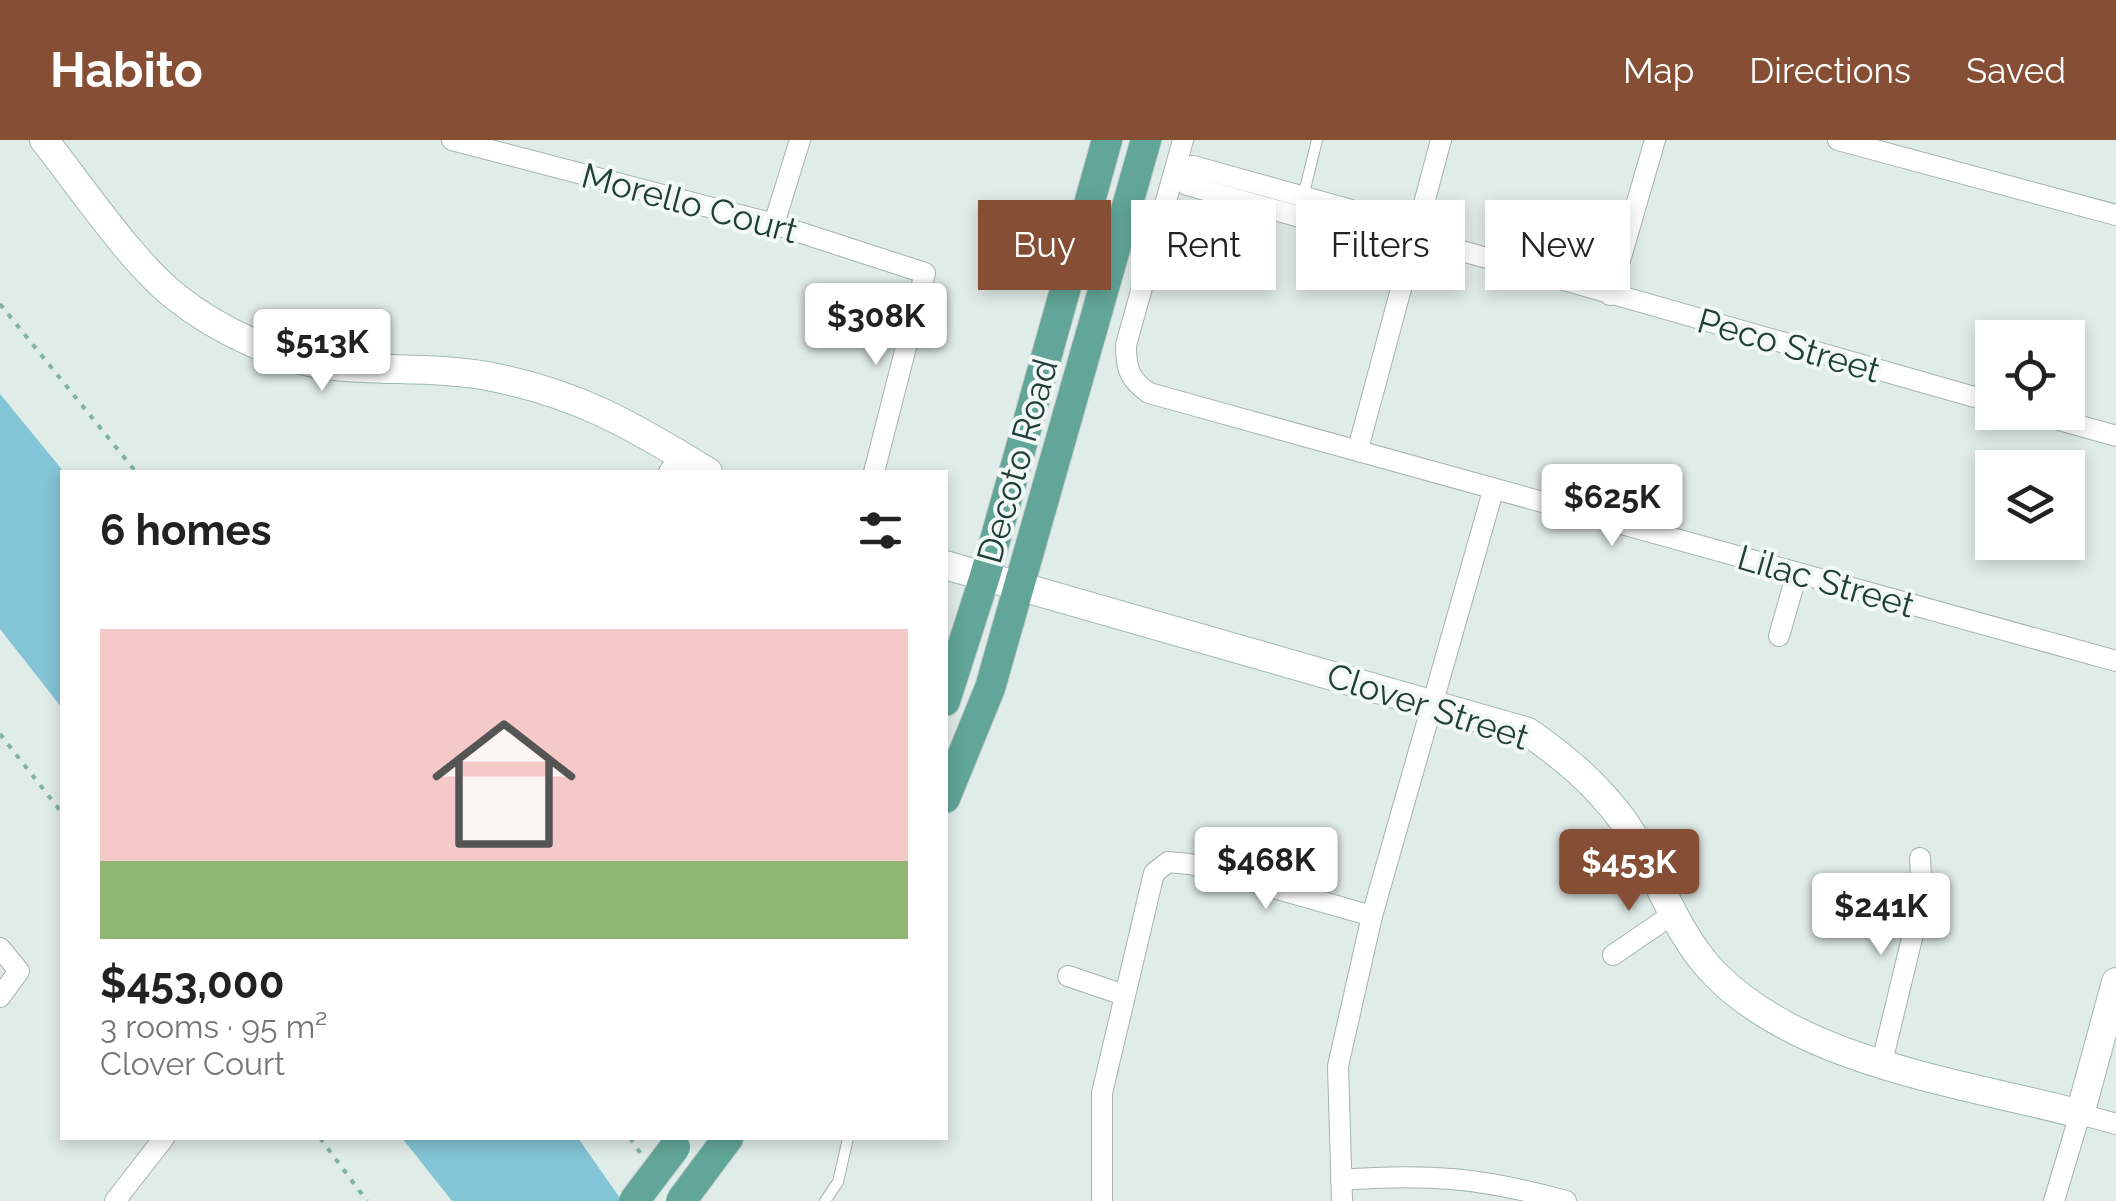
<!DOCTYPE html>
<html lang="en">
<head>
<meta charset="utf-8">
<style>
	:root { --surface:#fff; --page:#f2f2f2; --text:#222; --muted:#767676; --accent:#854e35 }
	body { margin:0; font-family:Raleway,sans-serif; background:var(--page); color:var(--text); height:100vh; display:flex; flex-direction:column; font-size:38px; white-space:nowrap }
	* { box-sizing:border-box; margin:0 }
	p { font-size:32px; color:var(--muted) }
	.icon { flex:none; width:55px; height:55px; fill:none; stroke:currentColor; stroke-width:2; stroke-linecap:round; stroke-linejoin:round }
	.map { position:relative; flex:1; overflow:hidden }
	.sheet { position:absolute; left:60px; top:330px; width:888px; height:670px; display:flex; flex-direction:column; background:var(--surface); border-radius:0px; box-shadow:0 5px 15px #0003 }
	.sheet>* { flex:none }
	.top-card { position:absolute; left:978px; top:60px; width:950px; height:90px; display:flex; gap:20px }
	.buttons { position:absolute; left:1975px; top:180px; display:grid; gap:20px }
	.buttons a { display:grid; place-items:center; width:110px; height:110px; border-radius:0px; background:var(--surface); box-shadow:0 5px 15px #0003; font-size:50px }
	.price { position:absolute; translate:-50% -85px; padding:0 22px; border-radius:10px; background:#fff; color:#222; font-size:32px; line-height:65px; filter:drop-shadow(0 2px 5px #0008) }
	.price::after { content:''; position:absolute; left:50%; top:60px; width:30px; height:22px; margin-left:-15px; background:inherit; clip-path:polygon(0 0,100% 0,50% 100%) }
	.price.current { background:var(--accent); color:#fff }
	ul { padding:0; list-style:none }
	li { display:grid; align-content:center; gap:20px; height:530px; padding:0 40px }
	li span { display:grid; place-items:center; height:310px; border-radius:0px; color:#555 }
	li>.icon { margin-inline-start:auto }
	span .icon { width:180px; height:180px; fill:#fffc; stroke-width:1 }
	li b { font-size:42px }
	h2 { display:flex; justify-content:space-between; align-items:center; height:120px; padding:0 40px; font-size:42px }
	.pill { padding:0 35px; border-radius:0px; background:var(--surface); box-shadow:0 5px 15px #0003; font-size:35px; line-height:90px }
	.pill.current { background:var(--accent); color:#fff }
	header { display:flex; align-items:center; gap:60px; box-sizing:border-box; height:140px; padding:0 50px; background:var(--accent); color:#fff }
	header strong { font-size:48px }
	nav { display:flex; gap:55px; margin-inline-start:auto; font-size:35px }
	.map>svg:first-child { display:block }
</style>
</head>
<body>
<header>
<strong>Habito</strong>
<nav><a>Map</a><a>Directions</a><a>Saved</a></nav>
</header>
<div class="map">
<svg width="2116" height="1061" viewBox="0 0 2116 1061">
	<rect width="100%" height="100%" fill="#e0ece8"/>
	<!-- water -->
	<g fill="#83c4d6">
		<polygon points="0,254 64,332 62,568 0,489"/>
		<polygon points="402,998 578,998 622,1061 452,1061"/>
	</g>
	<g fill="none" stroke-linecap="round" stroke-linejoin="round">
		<defs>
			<g id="lane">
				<polyline points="1303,57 1317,0"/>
				<polyline points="825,1061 838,1042 848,998"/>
			</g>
			<g id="street">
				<polyline points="452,0 774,84 925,133 874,332"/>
				<path d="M 1183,0 L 1126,205 C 1126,229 1129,239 1149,253 L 2116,521"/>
				<polyline points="1838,0 2116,75"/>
				<polyline points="774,84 800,0"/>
				<polyline points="1413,97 1392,103 1187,45 1175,31 1193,26 1398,83 1413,97 1992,262"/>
				<polyline points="1610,155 1655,0"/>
				<polyline points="2031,272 2116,296"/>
				<polyline points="1358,309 1441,0"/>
				<polyline points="669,332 681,316"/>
				<polyline points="1779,496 1797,433"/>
				<polyline points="0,808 19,831 0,857"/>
				<polyline points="1613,815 1673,774"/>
				<polyline points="1068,836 1124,855"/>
				<polyline points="1882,922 1922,757 1920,718"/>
				<path d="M 1341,1040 C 1428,1033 1482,1038 1566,1061"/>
				<polyline points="115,1061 164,998"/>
				<polyline points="1102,1061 1102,953 1154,733 1168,722 1190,724 1372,776"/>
				<polyline points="1342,1061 1338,926 1372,776 1493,351"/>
				<polyline points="2054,1061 2080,974 2116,984"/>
			</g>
			<g id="secondary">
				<path d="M 44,0 C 80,45 132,123 176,157 C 217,190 282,221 335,226 C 385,231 438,227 487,236 C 577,253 632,285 708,332"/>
				<path d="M 945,425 L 1528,592 C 1564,617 1595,643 1622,679 C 1657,728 1672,791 1716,835 C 1803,923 1963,943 2080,974 L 2116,842"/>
			</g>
			<g id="primary">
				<polyline points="945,561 985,436 1107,0"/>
				<polyline points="945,658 990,548 1146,0"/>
				<polyline points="704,1030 728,998"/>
			</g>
		</defs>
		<!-- lane casing -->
		<use href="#lane" stroke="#a2b4b0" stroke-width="12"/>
		<!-- street casing -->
		<use href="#street" stroke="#a2b4b0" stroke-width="22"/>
		<!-- secondary casing -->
		<use href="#secondary" stroke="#9db9b1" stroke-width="30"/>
		<!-- primary casing -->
		<use href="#primary" stroke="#c0c9c7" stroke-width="32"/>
		<!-- path -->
		<g stroke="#7eb3a5" stroke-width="4" stroke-dasharray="5 8" stroke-linecap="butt">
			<polyline points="0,164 136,332"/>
			<polyline points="0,594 62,673"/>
			<polyline points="320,998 367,1061"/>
			<polyline points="630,998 641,1014"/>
		</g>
		<!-- lane -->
		<use href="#lane" stroke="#fff" stroke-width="10"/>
		<!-- street -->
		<use href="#street" stroke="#fff" stroke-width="20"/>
		<!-- secondary -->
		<use href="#secondary" stroke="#fff" stroke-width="28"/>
		<!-- primary -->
		<use href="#primary" stroke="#61a698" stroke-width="30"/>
		<defs>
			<g id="primary-bridge">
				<polyline points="634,1061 675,1007"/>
				<polyline points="681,1061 704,1030"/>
			</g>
		</defs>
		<!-- primary-bridge casing -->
		<use href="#primary-bridge" stroke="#c0c9c7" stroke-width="32" stroke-linecap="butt"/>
		<!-- primary-bridge -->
		<use href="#primary-bridge" stroke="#61a698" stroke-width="30"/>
	</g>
	<g text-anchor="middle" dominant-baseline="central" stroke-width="8" stroke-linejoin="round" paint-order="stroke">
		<!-- street labels -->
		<g font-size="35" fill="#1f3e38" stroke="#f1f8f5">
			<text transform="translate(690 63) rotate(15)">Morello Court</text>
			<text transform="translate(1789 205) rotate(16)">Peco Street</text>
			<text transform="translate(1017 321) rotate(-74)">Decoto Road</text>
			<text transform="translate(1826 441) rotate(16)">Lilac Street</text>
			<text transform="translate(1428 566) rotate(18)">Clover Street</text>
		</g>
	</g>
</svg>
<div class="buttons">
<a><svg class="icon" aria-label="locate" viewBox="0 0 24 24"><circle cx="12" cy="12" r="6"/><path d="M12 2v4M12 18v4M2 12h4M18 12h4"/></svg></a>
<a><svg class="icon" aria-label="layers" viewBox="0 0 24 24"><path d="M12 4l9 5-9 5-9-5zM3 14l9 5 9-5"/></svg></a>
</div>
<b class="price" style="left:876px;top:228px">$308K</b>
<b class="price" style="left:322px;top:254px">$513K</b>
<b class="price" style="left:1612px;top:409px">$625K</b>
<b class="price" style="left:1266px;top:772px">$468K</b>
<b class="price current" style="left:1629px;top:774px">$453K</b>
<b class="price" style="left:1881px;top:818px">$241K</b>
<div class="top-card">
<a class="pill current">Buy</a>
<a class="pill">Rent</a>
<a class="pill">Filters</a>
<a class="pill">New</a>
</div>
<section class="sheet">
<h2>6 homes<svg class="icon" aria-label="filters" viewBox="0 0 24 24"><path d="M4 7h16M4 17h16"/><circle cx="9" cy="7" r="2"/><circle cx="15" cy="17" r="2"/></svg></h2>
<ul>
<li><span style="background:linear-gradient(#f6c9c9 75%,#8fb573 0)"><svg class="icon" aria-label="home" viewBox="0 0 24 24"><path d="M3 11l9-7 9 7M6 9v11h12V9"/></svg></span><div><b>$453,000</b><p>3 rooms · 95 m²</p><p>Clover Court</p></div></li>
</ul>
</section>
</div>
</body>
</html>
